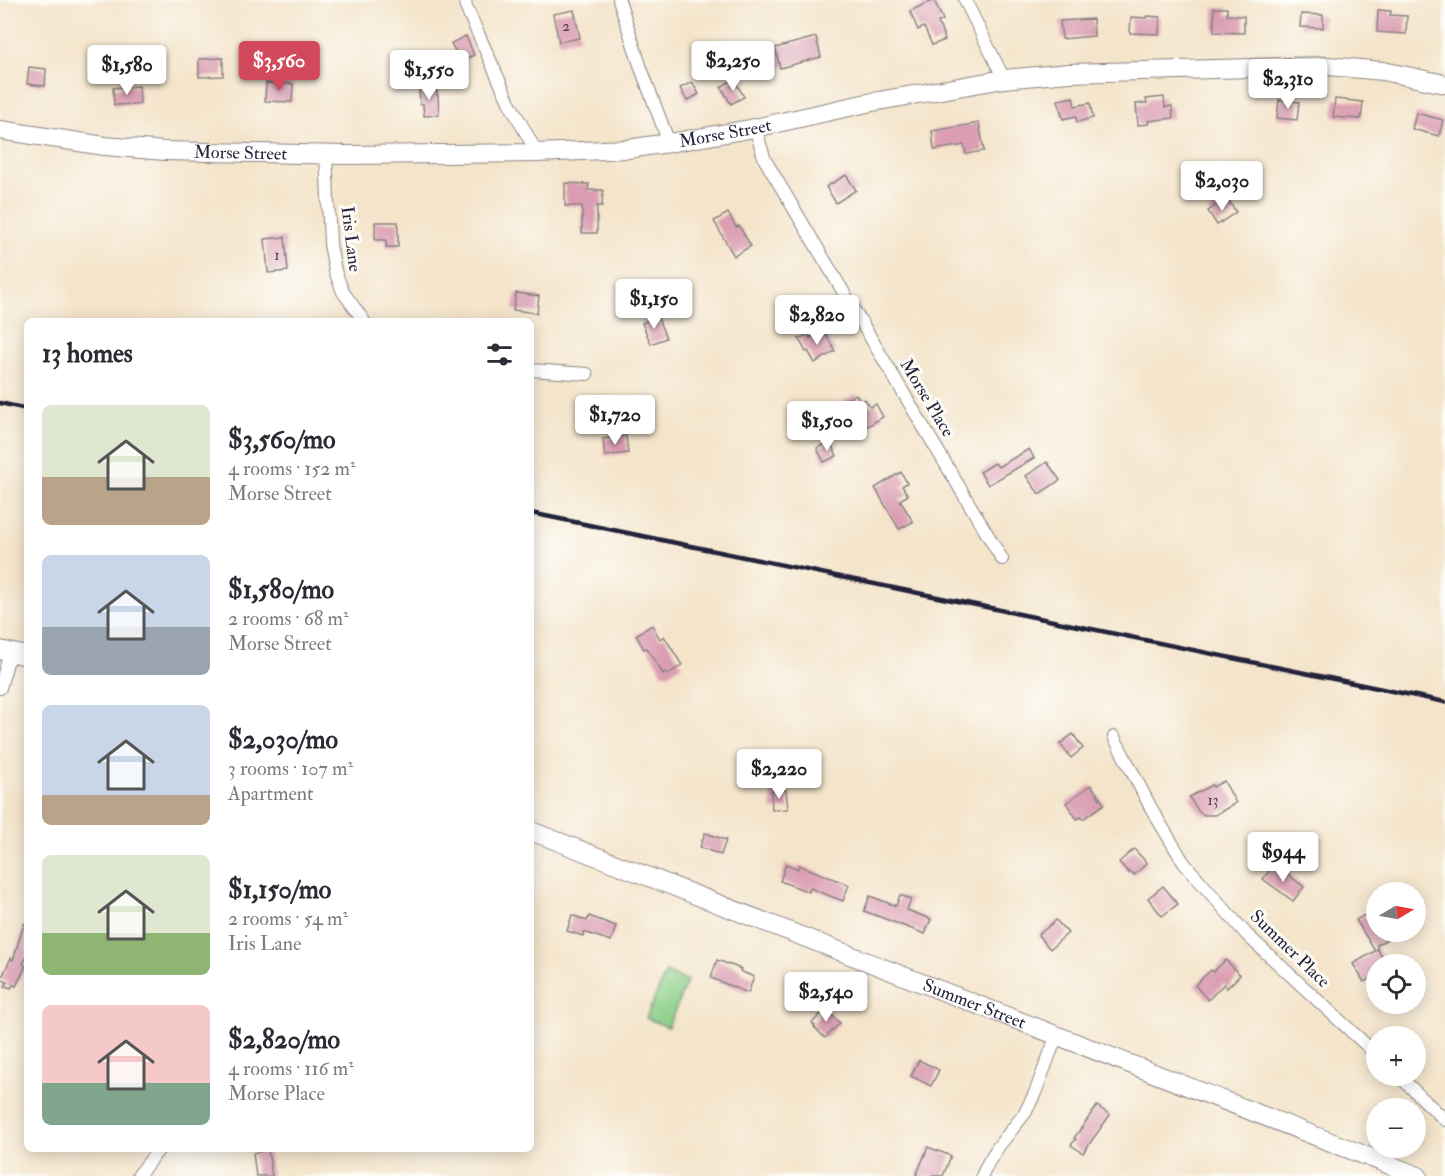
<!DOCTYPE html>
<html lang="en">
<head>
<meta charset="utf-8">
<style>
	:root { --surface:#fff; --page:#f2f2f3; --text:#2b2b33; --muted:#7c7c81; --accent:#d1495b }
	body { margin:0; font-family:"IM FELL Double Pica",serif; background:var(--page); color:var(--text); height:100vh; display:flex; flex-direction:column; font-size:22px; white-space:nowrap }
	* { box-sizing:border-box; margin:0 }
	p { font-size:20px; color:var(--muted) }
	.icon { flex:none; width:33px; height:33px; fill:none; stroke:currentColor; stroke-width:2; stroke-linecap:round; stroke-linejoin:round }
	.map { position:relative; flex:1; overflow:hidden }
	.drawer { position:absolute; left:24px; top:318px; width:510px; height:834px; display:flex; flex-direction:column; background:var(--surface); border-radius:9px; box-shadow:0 3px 15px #0003 }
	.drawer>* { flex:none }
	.needle { width:39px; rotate:80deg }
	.buttons { position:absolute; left:1366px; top:882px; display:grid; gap:12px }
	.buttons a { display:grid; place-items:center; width:60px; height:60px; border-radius:50%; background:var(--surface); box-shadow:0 3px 15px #0003; font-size:30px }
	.price { position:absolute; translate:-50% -51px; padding:0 14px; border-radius:6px; background:#fff; color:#222; font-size:20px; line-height:39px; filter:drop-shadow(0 2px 3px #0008) }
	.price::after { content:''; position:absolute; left:50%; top:36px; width:18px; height:14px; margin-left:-9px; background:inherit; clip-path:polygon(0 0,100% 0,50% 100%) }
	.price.selected { background:var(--accent); color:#fff }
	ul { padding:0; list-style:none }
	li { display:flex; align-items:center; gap:18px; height:150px; padding:0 18px }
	li span { display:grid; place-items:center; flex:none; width:168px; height:120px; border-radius:9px; color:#555 }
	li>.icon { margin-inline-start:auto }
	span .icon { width:72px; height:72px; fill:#fffc; stroke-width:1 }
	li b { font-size:26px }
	h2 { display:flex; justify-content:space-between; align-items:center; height:72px; padding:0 18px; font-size:26px }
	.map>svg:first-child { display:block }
</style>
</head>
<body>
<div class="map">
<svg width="1445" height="1176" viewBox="0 0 1445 1176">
	<rect width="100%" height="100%" fill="#fdfcf7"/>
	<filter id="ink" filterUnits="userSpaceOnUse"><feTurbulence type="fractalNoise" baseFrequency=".0167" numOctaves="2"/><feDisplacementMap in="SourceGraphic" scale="12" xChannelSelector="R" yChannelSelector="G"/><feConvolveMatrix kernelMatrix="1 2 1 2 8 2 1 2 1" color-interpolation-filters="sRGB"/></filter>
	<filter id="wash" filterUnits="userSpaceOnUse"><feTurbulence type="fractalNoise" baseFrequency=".008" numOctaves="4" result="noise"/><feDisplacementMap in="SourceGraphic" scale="24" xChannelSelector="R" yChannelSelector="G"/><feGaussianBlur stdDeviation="1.35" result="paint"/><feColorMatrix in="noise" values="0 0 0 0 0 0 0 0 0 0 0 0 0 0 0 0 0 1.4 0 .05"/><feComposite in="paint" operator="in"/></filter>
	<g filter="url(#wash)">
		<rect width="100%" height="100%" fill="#f4e4ca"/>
		<!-- garden -->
		<polygon fill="#8ccf87" stroke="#577861" stroke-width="1.5" points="666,972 687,981 668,1027 646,1018"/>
		<g id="blocks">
			<!-- building -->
			<g fill="#da9db2">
				<polygon points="934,0 943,20 938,22 945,40 932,45 924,27 918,30 910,11"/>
				<polygon points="1214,8 1227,8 1227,15 1244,16 1244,33 1214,32"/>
				<polygon points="574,10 580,38 559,42 553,14"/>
				<polygon points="1378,10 1391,11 1390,15 1407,16 1406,34 1377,32"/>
				<polygon points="1301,14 1323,15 1323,28 1300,27"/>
				<polygon points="1147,16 1160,17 1159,34 1130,33 1131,17 1147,18"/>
				<polygon points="1093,19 1094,36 1062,39 1060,21"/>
				<polygon points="466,36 474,55 460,61 451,43"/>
				<polygon points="816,37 821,57 780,68 775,48"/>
				<polygon points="223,58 223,76 199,77 199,59"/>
				<polygon points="29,67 46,69 45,86 27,84"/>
				<polygon points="734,79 744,97 731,104 721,87"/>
				<polygon points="692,82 699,94 687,101 680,88"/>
				<polygon points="266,83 293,84 292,102 265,101"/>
				<polygon points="139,86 140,104 114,105 113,88"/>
				<polygon points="436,86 437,95 438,95 439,115 424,116 423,104 420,104 419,87"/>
				<polygon points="1073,97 1075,106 1090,103 1093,118 1077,122 1076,116 1063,119 1058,100"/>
				<polygon points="1164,97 1165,107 1172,106 1173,118 1148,121 1149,124 1138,125 1136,104 1147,103 1146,99"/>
				<polygon points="1335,99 1363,102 1361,119 1333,117"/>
				<polygon points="1279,100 1299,102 1297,120 1277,118"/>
				<polygon points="1416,113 1443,120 1439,136 1412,129"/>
				<polygon points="979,123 984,151 966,154 964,145 934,150 932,131"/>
				<polygon points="846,175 856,190 836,203 826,187"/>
				<polygon points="565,183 589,184 588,190 603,190 602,206 597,206 597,233 582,233 582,206 565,206"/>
				<polygon points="1227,198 1236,212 1217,225 1208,211"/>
				<polygon points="728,213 736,227 739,226 751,246 734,256 714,221"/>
				<polygon points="375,222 398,222 398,247 386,247 386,240 375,240"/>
				<polygon points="285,237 288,271 268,273 265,239"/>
				<polygon points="516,293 539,296 537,313 513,310"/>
				<polygon points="657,316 666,338 651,344 642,323"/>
				<polygon points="824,331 835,351 815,363 808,351 806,352 799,339 808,334 810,338"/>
				<polygon points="856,394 861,402 865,399 870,407 876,404 883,417 861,430 844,401"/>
				<polygon points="626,436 628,453 605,456 603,439"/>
				<polygon points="830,442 837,456 824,462 817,448"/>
				<polygon points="1029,449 1034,458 988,485 980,472 995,463 998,467"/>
				<polygon points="1047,462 1060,480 1039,494 1026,476"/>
				<polygon points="901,472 907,483 902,486 908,495 900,500 913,522 899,529 875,488"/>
				<polygon points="652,625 660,639 664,636 682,665 667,675 665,672 663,674 647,648 644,649 636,635"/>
				<polygon points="1073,734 1083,748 1071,758 1060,744"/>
				<polygon points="1224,781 1236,803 1215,815 1204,815 1199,812 1189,797 1212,785 1213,787"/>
				<polygon points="1091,785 1104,804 1083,819 1081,817 1077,819 1066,803"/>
				<polygon points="786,790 788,809 772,810 771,791"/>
				<polygon points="705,833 726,840 721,855 700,847"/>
				<polygon points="1134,849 1147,863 1134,875 1131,872 1129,873 1119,862"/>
				<polygon points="786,864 798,869 799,865 849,885 843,901 810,888 809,892 780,881"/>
				<polygon points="1274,864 1304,887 1293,901 1263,879"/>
				<polygon points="1163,886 1178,904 1162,916 1148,898"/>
				<polygon points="900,895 911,899 907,910 931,919 925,934 864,911 870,896 896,906"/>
				<polygon points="1366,914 1371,923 1377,919 1377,932 1399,932 1377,945 1377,950 1378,950 1383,959 1377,963 1377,975 1364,982 1353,964 1375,951 1356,920"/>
				<polygon points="572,915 587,921 589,916 616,926 611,941 584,932 583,936 567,931"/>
				<polygon points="1056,920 1068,933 1050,949 1038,935"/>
				<polygon points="24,924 27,924 27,956 23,964 26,966 16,986 13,985 11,988 5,986 7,982 1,979 11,958 13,960"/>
				<polygon points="717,960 741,969 740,971 754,977 748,993 711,978"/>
				<polygon points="1226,960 1240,975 1227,988 1224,984 1208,1000 1195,985 1211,970 1213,972"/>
				<polygon points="826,1009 840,1023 825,1038 814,1027 815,1026 812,1023"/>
				<polygon points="919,1060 939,1070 931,1086 911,1076"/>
				<polygon points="1097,1106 1110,1115 1083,1153 1071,1145 1076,1139 1074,1138"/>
				<polygon points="928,1147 951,1156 943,1176 916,1176"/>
				<polygon points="268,1150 272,1176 256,1176 253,1153"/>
			</g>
		</g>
	</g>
	<g filter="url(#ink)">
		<use href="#blocks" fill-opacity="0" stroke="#8b8382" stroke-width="1.5"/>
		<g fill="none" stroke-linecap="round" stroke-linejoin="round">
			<defs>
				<g id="street">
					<polyline points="465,0 466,7 509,102 537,153"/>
					<polyline points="619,0 641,68 669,143"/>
					<polyline points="965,0 1004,79"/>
					<polyline points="755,128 765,160 1002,559"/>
					<polyline points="326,154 330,244 335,271 343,292 364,321"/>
					<polyline points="531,370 587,374"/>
					<polyline points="0,688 10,652"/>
					<polyline points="1114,737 1151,808 1184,863 1247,935 1377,1055"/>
					<polyline points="1399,1076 1445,1120"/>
					<polyline points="138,1176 159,1149"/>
					<polyline points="982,1176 988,1163 998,1147 1025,1113 1035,1093 1057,1035"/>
				</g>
				<g id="secondary">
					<path id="s1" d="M 0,130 L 105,146 L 165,151 L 345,155 L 537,153 L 627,149 L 669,143 L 755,128 L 867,103 L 1004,79 L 1069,73 L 1328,66 L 1383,71 L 1445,84"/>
					<polyline points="0,650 27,656"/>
					<path id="s2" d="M 531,831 L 1418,1176"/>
				</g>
			</defs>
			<!-- street casing -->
			<use href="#street" stroke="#8b8382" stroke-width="14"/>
			<!-- secondary casing -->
			<use href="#secondary" stroke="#8b8382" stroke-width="20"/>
			<!-- street -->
			<use href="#street" stroke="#fff" stroke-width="12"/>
			<!-- secondary -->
			<use href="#secondary" stroke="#fff" stroke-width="18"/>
			<!-- rail -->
			<g stroke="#22223b" stroke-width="4.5">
				<polyline points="0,403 27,409"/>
				<polyline points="531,513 1445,702"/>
			</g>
		</g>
	</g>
	<g text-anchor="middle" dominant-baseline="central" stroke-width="6" stroke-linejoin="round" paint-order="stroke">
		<!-- number labels -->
		<g font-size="15" fill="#504159">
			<text x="566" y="26">2</text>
			<text x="277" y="255">1</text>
			<text x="1213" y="800">13</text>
		</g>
		<!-- street labels -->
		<g font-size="18" fill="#22223b" stroke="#fdfcf7">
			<text stroke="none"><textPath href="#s1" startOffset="728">Morse Street</textPath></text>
			<text stroke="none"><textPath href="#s1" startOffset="242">Morse Street</textPath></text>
			<text transform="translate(351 239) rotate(83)">Iris Lane</text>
			<text transform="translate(927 398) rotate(59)">Morse Place</text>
			<text transform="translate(1290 949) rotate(44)">Summer Place</text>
			<text stroke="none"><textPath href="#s2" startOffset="476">Summer Street</textPath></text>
		</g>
	</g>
</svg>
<div class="buttons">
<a><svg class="needle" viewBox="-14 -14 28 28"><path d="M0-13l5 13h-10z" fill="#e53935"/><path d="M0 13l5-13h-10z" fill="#7c7c81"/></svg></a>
<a><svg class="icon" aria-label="locate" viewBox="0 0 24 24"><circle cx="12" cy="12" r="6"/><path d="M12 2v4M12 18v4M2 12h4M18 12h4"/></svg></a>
<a>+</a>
<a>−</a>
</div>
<b class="price selected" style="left:279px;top:92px">$3,560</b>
<b class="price" style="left:733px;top:92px">$2,250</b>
<b class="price" style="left:127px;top:96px">$1,580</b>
<b class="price" style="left:429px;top:101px">$1,550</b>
<b class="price" style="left:1288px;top:110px">$2,310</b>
<b class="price" style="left:1222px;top:212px">$2,030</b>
<b class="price" style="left:654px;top:330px">$1,150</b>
<b class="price" style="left:817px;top:346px">$2,820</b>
<b class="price" style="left:615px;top:446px">$1,720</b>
<b class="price" style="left:827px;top:452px">$1,500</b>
<b class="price" style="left:779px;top:800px">$2,220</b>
<b class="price" style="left:1283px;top:883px">$944</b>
<b class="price" style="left:826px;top:1023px">$2,540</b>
<section class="drawer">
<h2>13 homes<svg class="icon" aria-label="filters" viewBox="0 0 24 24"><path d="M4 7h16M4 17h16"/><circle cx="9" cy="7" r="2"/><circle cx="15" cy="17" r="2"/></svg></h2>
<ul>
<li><span style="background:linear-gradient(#dfe7d0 60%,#b9a48a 0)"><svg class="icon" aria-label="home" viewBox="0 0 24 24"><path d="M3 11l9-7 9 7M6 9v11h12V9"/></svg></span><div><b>$3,560/mo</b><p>4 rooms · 152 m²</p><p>Morse Street</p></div></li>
<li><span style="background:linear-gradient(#c9d6e8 60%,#9aa5b1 0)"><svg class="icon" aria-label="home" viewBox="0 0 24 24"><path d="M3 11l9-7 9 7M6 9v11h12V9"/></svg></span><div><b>$1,580/mo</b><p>2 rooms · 68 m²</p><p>Morse Street</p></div></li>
<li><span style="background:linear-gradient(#c9d6e8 75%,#b9a48a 0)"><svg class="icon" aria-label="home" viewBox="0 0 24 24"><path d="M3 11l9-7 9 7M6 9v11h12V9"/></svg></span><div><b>$2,030/mo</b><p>3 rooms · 107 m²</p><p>Apartment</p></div></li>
<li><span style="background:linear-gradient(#dfe7d0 65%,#8fb573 0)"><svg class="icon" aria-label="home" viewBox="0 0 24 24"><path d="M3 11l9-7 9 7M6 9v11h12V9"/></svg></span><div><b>$1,150/mo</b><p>2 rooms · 54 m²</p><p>Iris Lane</p></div></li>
<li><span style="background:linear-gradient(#f6c9c9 65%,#7fa58c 0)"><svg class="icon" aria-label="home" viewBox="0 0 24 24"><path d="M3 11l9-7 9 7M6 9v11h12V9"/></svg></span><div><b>$2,820/mo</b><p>4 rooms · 116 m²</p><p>Morse Place</p></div></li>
</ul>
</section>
</div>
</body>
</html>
